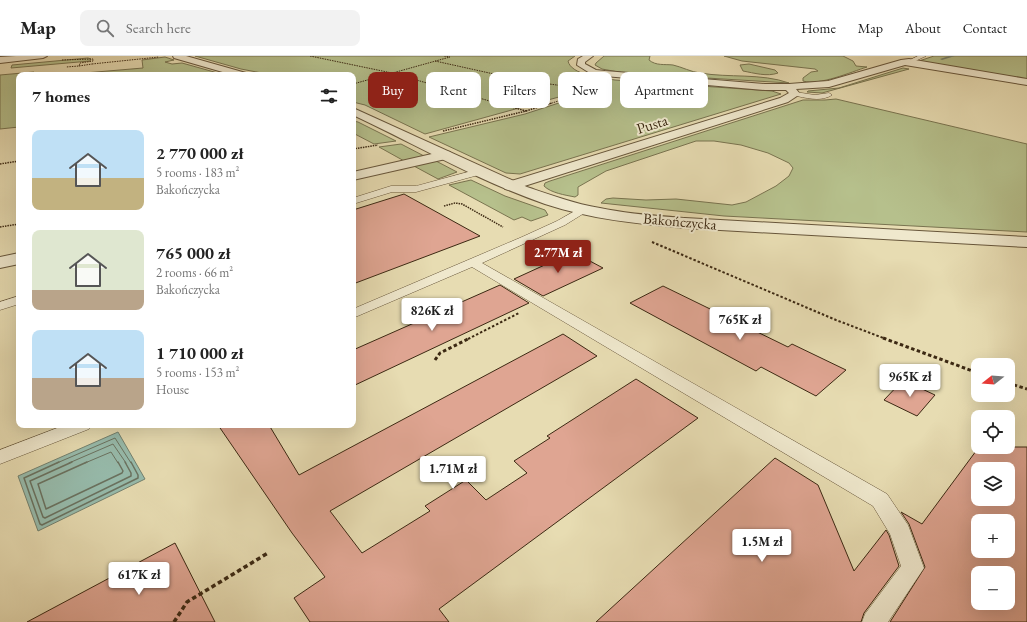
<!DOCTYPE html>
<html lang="en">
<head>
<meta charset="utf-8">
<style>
	:root { --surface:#fff; --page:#f2f2f2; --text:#222; --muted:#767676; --line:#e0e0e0; --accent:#8f2418 }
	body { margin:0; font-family:"EB Garamond",serif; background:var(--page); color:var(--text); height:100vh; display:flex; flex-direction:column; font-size:15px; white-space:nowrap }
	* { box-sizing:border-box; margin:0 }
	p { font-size:13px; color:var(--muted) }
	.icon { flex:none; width:22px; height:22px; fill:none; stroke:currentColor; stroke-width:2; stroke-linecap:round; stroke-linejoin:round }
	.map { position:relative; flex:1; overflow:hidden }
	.details { position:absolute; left:16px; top:16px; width:340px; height:356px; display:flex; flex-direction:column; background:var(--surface); border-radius:8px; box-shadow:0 4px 16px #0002 }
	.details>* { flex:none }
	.top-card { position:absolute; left:368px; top:16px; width:380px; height:36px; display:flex; gap:8px }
	.needle { width:26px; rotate:253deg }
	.controls { position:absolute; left:971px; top:302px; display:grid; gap:8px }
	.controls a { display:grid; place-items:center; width:44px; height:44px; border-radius:8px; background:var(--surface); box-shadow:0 4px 16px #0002; font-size:20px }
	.price { position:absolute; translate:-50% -34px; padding:0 9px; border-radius:4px; background:#fff; color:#222; font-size:13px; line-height:26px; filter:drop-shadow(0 1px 2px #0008) }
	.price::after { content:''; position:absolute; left:50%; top:24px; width:12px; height:9px; margin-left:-6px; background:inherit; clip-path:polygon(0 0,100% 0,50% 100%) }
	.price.selected { background:var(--accent); color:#fff }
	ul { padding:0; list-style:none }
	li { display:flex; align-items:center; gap:12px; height:100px; padding:0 16px }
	li span { display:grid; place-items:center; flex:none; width:112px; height:80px; border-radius:8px; color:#555 }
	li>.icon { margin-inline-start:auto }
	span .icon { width:48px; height:48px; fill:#fffc; stroke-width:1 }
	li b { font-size:17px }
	h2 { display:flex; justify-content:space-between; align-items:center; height:48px; padding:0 16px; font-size:17px }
	.pill { padding:0 14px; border-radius:8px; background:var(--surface); box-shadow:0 4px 16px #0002; font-size:14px; line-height:36px }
	.pill.selected { background:var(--accent); color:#fff }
	header { display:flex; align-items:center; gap:24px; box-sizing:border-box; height:56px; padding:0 20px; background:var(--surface); border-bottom:1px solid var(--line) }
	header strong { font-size:19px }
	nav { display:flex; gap:22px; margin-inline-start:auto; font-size:14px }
	.search { width:280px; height:36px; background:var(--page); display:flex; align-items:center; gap:10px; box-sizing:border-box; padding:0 14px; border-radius:8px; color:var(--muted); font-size:15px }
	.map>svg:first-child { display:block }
</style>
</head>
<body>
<header>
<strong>Map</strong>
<div class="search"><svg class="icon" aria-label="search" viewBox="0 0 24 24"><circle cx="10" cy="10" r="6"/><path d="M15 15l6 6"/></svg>Search here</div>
<nav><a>Home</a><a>Map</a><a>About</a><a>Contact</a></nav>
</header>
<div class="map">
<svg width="1027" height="566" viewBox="0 0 1027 566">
	<rect width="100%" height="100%" fill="#e7dcb2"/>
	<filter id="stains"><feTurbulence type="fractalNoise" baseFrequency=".005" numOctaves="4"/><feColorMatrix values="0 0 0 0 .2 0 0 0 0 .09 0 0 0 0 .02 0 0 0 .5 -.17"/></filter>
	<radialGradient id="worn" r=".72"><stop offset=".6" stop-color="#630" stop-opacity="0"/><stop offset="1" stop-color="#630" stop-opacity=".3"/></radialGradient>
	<!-- green -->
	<g fill="#b6c08c" stroke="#797450">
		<path d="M 195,0 L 575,0 L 568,5 C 571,19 602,22 615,24 L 772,35 L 781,38 L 520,118 L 506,117 L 429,81 L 525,58 L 571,43 L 598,33 L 595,31 L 425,78 L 365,49 L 353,46 L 353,19 L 272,19 L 241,13 Z"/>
		<path d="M 604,0 L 650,0 L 649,4 C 656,10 665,8 673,9 C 682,11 691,16 700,17 C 729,22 761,17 789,27 L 624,17 L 602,13 L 595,9 L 596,7 Z"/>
		<path d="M 724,0 L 843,0 L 853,5 L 856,10 L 867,11 C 851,16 819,30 803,25 L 803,22 L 811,16 L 818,15 L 815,13 L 742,5 Z"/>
		<polygon points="934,0 1027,0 1027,25 919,5"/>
		<polygon points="165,1 174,4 165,6 172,8 182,7 225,19 61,19 143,12 142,4"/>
		<polygon points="88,2 91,3 90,5 11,12 12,9"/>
		<path d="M 749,8 L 775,14 L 778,17 C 767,21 754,17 743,15 L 740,9 Z"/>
		<polygon points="903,12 909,13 822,37 807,36 808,35 839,32"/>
		<polygon points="34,16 32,19 19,19 19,71 0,73 0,19"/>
		<path d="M 836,43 L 1027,88 L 1027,176 L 724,160 L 601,147 L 606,143 L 613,142 L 646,144 L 676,143 L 732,149 L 746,146 L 776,130 L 789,120 L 793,112 L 789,107 L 768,97 L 741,89 L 714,85 L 696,85 L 606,115 L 578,131 L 578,139 L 575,141 C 565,139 551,137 544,130 L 545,127 L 550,125 L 803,44 L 825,44 Z"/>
		<polygon points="353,65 358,66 396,85 374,88 353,77"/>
		<polygon points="401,88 426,101 406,106 379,91"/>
		<polygon points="430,105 436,105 457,116 438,123 412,109"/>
		<polygon points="471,124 505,140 545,154 548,159 531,165 522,161 514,164 449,129"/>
	</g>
	<!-- water -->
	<polygon fill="#97bcad" stroke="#73816f" points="118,376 145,423 38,475 18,420"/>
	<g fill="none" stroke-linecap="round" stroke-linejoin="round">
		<!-- shore-far1 -->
		<g stroke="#6a7260" stroke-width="1">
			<polyline points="57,407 115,382 131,407"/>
			<polyline points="69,407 113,388 126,407"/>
			<polyline points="85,407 111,396 118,407"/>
		</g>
		<!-- shore -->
		<g stroke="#6a7260" stroke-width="1.5">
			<polyline points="59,406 24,422 40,468 42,469 138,422 138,419 131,406"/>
			<polyline points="72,406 30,425 43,461 45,462 131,420 131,417 125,406"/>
			<polyline points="87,406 38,428 46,453 122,417 123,415 118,406"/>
		</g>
		<!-- stream -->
		<polygon fill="#73816f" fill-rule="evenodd" points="949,0 955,0 942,4 940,3"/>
	</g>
	<!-- building -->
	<g fill="#dfa592" stroke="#3c2913" fill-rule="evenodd">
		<polygon points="404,138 480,180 353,228 353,154"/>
		<polygon points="573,196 603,212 543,240 514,223"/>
		<polygon points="500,229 529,247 353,330 353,294"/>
		<polygon points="663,230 788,291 792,288 846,314 816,340 761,311 756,315 630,247"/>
		<polygon points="563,278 597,300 330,455 362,497 430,455 425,450 466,424 486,444 527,417 514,405 550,382 547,380 636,323 698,362 439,553 449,566 310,566 294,542 325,521 292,477 218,369 269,369 299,419"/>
		<polygon points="903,324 935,339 917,360 884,344"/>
		<path d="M 979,391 L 1027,391 L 1027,566 L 890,566 L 925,511 L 909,468 L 901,456 L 922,468 ZM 978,413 L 1008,413 L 1008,443 L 978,443 ZM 978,465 L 1008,465 L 1008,495 L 978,495 ZM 978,517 L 1008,517 L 1008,547 L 978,547 Z"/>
		<polygon points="775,402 818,429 854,515 886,474 889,479 899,510 864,557 861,566 596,566"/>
		<polygon points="175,487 215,566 27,566"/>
	</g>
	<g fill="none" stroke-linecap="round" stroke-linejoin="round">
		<defs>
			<g id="service">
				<polygon points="918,0 926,0 911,7 906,6"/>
				<path d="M 795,36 L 815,39 L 829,37 L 832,39 C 822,46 804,42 793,39 L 792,38 Z"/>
				<polygon points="479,113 482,114 484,116 482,118 416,136 392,136 353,148 353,142 391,130 416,130"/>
				<polygon points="582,151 587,154 586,156 565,169 482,207 887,438 908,469 924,512 888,566 862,566 865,558 901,510 890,478 873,450 472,211 353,262 353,253 522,181 557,165"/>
				<polygon points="19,240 19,248 0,254 0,246"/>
				<polygon points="65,369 92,369 89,373 0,408 0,394"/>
			</g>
			<g id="minor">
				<polygon points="16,0 47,0 43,2 0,7 0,1"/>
				<polygon points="583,0 593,0 585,6 585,8 596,14 605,15 765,28 789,28 828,25 901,4 909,3 1027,23 1027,29 905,9 829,31 796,33 800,38 788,46 515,133 510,134 505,133 503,130 505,127 780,42 789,37 786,34 765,34 593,19 577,9 578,3"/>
				<polygon points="445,95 450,96 452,99 450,102 353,124 353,116"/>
				<polygon points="19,197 19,208 0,212 0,201"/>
			</g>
			<g id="tertiary">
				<polygon points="173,0 186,0 246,17 248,19 233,19 174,2"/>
				<path d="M 353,52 L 527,131 C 551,139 575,148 600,152 C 628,158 657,160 685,162 L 1027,181 L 1027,191 L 685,172 C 638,168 591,163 545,148 C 478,125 417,89 353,59 Z"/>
			</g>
		</defs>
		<!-- service casing -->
		<use href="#service" stroke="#67563b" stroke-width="1"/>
		<!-- minor casing -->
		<use href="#minor" stroke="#67563b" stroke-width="2"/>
		<!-- tertiary casing -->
		<use href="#tertiary" stroke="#67563b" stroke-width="2"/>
		<!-- path-far4 -->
		<g stroke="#3c2913" stroke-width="1" stroke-dasharray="1.5 1" stroke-linecap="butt">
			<polyline points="310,0 392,17 500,48"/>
			<polyline points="62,4 93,3 93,5 80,7 79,10 66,11"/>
			<polyline points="435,5 521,24 585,33"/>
			<polyline points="92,8 159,1"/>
			<polyline points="79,10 92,8"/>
			<polyline points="353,28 450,1 444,0"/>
			<polyline points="549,48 589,35"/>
		</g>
		<!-- path-far3 -->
		<g stroke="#3c2913" stroke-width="1.5" stroke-dasharray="1.5 1" stroke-linecap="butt">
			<polyline points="526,55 552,47"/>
			<polyline points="443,75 526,55 497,47"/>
			<polyline points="353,93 378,89"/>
			<polyline points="0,108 19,105"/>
			<polyline points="444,150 455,147 462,148 503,171"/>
			<polyline points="0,171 19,168"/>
		</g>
		<!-- path-far2 -->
		<g stroke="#3c2913" stroke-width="2" stroke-dasharray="2.5 2" stroke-linecap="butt">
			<polyline points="652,186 836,264 886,283"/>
			<polyline points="468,283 519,257"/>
		</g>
		<!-- path-far1 -->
		<g stroke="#3c2913" stroke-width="3" stroke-dasharray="3.5 2.5" stroke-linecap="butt">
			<polyline points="883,282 978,317"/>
			<polyline points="435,304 440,297 470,282"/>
			<polyline points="1008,327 1027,333"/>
		</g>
		<!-- path -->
		<polyline stroke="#3c2913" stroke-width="3.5" stroke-dasharray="4.5 3" stroke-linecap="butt" points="174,566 187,546 268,497"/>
		<!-- service -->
		<use href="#service" fill="#efe8cd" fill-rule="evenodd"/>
		<!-- minor -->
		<use href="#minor" fill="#efe8cd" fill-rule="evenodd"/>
		<!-- tertiary -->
		<use href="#tertiary" fill="#efe8cd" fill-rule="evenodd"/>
	</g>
	<g text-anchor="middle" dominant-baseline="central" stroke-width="4" stroke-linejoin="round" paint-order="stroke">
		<!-- far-street labels -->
		<g font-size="15" fill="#3c2913" stroke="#efe8cd">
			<text transform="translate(652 68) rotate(-17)">Pusta</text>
			<text transform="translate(680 165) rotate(5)">Bakończycka</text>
		</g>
	</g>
	<rect width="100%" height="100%" filter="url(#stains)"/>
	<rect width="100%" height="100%" fill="url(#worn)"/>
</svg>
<div class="controls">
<a><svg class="needle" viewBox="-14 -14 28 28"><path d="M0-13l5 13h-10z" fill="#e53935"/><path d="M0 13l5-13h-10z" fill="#767676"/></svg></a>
<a><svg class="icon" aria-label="locate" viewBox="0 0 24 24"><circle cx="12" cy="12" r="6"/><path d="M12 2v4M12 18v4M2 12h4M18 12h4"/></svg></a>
<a><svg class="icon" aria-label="layers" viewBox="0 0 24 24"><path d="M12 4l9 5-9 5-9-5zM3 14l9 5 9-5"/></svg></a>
<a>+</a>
<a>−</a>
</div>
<b class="price selected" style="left:558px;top:218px">2.77M zł</b>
<b class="price" style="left:432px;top:276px">826K zł</b>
<b class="price" style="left:740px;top:285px">765K zł</b>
<b class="price" style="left:910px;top:342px">965K zł</b>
<b class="price" style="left:453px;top:434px">1.71M zł</b>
<b class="price" style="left:762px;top:507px">1.5M zł</b>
<b class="price" style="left:139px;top:540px">617K zł</b>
<div class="top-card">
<a class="pill selected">Buy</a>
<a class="pill">Rent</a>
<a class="pill">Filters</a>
<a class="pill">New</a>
<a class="pill">Apartment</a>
</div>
<section class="details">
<h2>7 homes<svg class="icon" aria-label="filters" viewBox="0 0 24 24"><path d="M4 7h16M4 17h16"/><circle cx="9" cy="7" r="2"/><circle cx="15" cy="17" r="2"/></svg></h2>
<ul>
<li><span style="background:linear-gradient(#bfe0f5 60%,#c2b280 0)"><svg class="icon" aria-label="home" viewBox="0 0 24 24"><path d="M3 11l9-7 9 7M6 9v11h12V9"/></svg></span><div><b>2 770 000 zł</b><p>5 rooms · 183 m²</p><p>Bakończycka</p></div></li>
<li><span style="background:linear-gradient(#dfe7d0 75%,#b9a48a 0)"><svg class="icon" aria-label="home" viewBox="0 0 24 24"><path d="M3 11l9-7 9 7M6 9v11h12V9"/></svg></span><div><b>765 000 zł</b><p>2 rooms · 66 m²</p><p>Bakończycka</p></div></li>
<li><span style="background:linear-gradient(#bfe0f5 60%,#b9a48a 0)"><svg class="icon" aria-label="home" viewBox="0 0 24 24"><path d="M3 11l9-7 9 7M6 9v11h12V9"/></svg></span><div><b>1 710 000 zł</b><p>5 rooms · 153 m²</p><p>House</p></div></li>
</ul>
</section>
</div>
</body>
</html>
